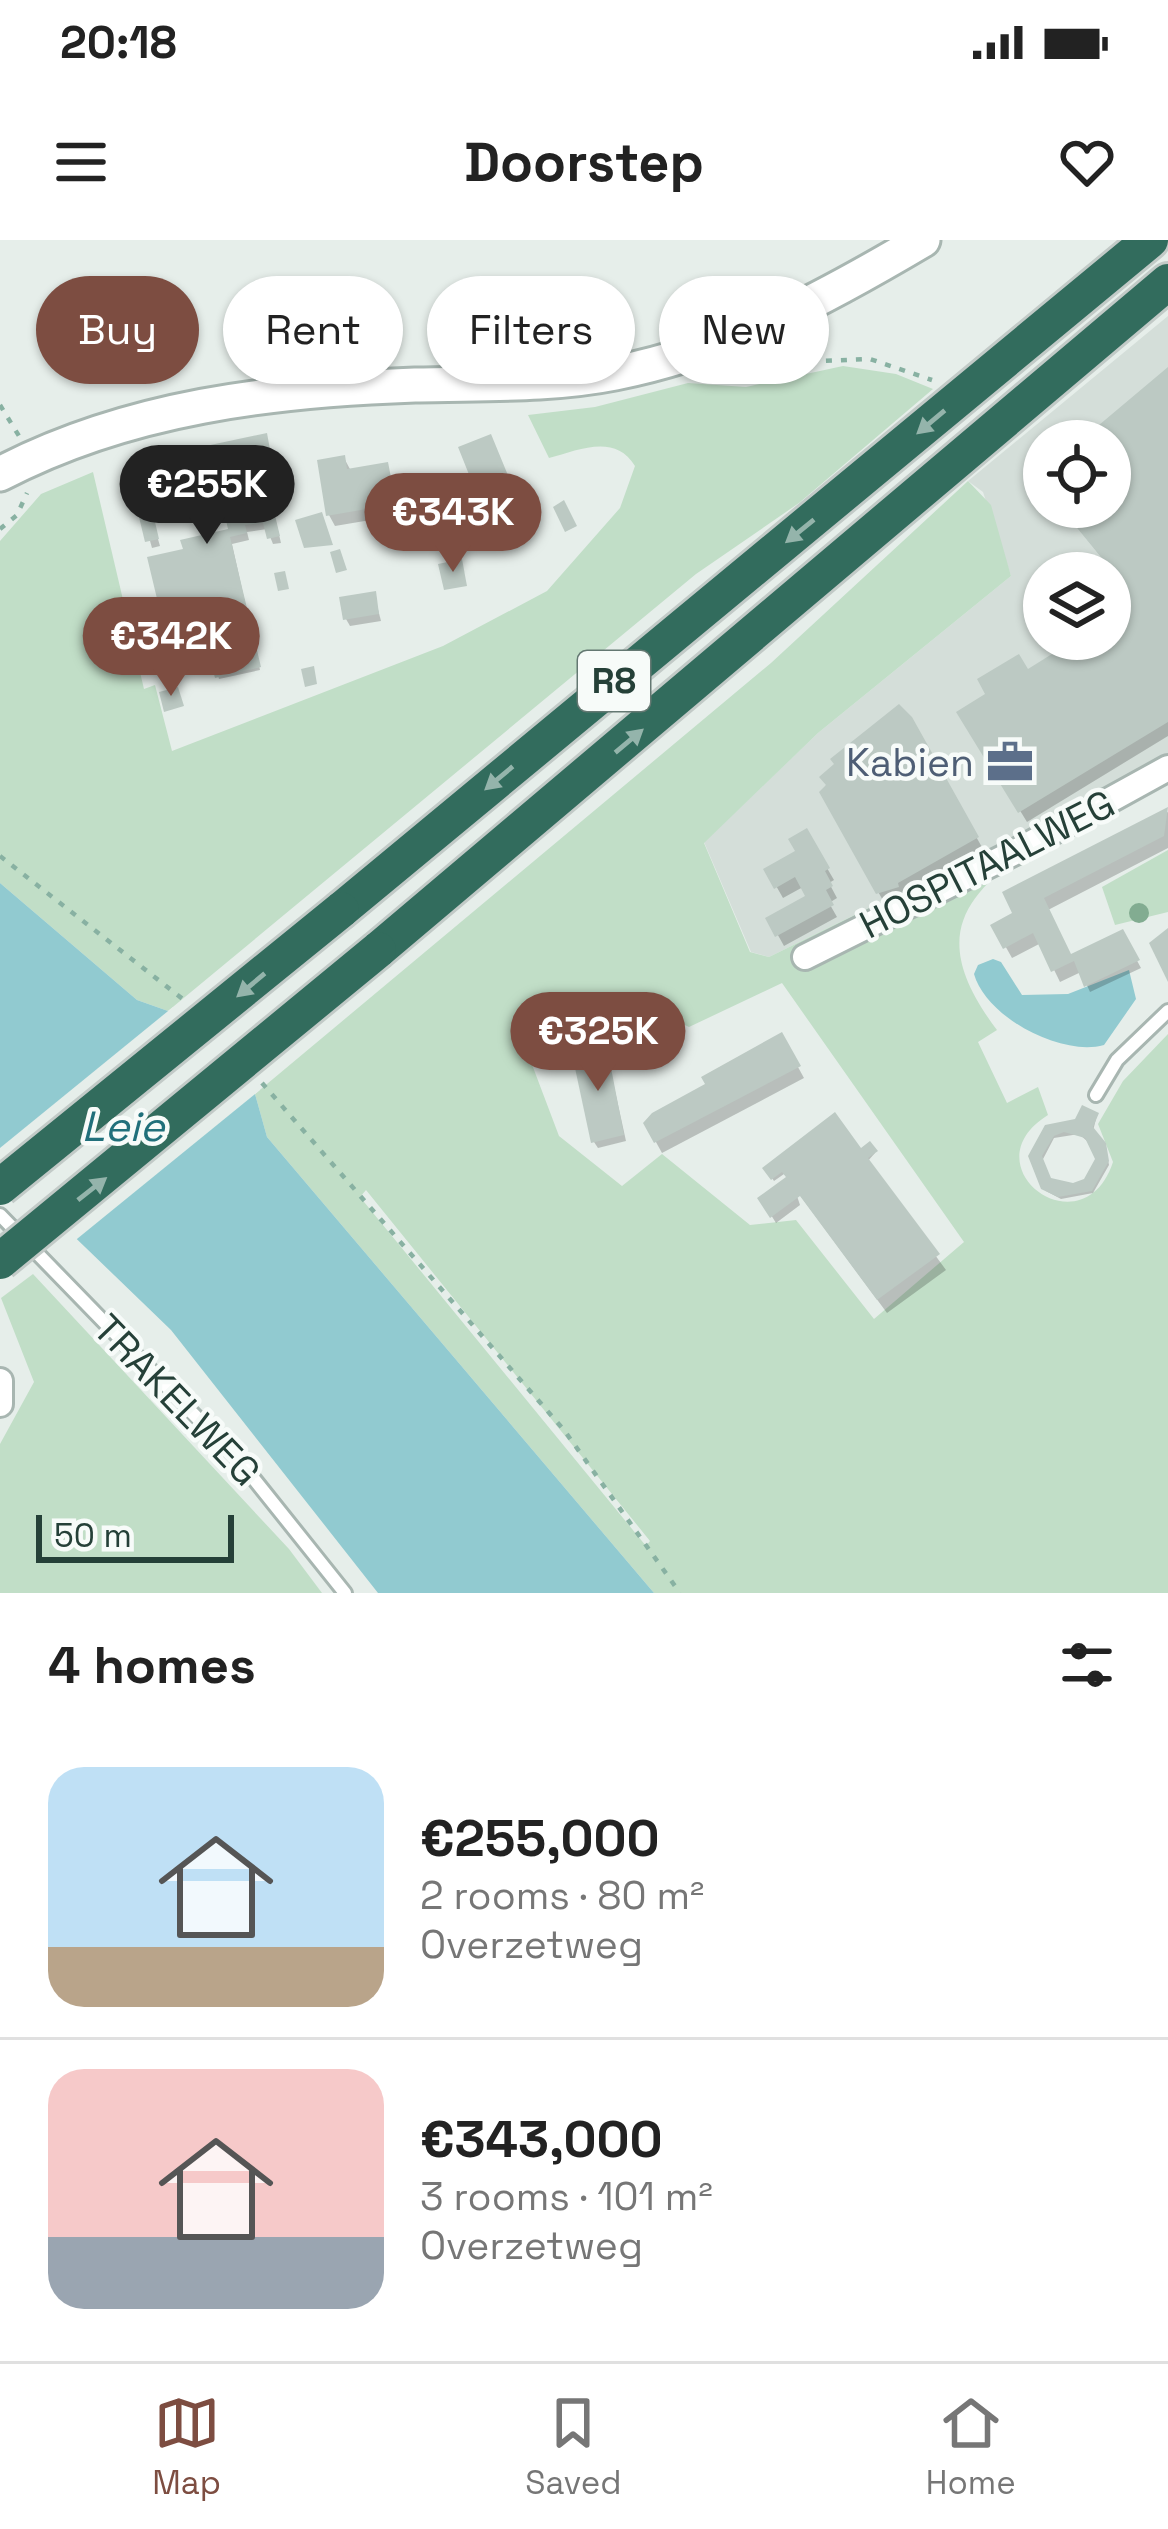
<!DOCTYPE html>
<html lang="en">
<head>
<meta charset="utf-8">
<style>
	:root { --surface:#fff; --page:#f2f2f2; --text:#222; --muted:#767676; --line:#e0e0e0; --accent:#7d4d41 }
	body { margin:0; font-family:"Space Grotesk",sans-serif; background:var(--page); color:var(--text); height:100vh; display:flex; flex-direction:column; font-size:45px; white-space:nowrap }
	* { box-sizing:border-box; margin:0 }
	p { font-size:39px; color:var(--muted) }
	.icon { flex:none; width:66px; height:66px; fill:none; stroke:currentColor; stroke-width:2; stroke-linecap:round; stroke-linejoin:round }
	.map { position:relative; height:1353px; overflow:hidden }
	.details { display:flex; flex-direction:column; background:var(--surface); flex:1 }
	.details>* { flex:none }
	.guide { position:absolute; left:36px; top:36px; width:1098px; height:108px; display:flex; gap:24px }
	.buttons { position:absolute; left:1023px; top:180px; display:grid; gap:24px }
	.buttons a { display:grid; place-items:center; width:108px; height:108px; border-radius:50%; background:var(--surface); box-shadow:0 3px 9px #0004; font-size:60px }
	.scale { position:absolute; left:36px; bottom:30px; width:198px; box-sizing:border-box; padding-left:12px; border:6px solid #254038; border-top:0; font-size:33px; line-height:42px; white-space:nowrap; color:#254038; -webkit-text-stroke:9px #f7fbf9; paint-order:stroke }
	.price { position:absolute; translate:-50% -102px; padding:0 27px; border-radius:42px; background:var(--accent); color:#fff; font-size:39px; line-height:78px; filter:drop-shadow(0 3px 6px #0008) }
	.price::after { content:''; position:absolute; left:50%; top:72px; width:36px; height:27px; margin-left:-18px; background:inherit; clip-path:polygon(0 0,100% 0,50% 100%) }
	.price.active { background:#222; color:#fff }
	ul { padding:0; list-style:none }
	li { display:flex; align-items:center; gap:36px; height:300px; padding:0 48px }
	li+li { border-top:3px solid var(--line) }
	li span { display:grid; place-items:center; flex:none; width:336px; height:240px; border-radius:36px; color:#555 }
	li>.icon { margin-inline-start:auto }
	span .icon { width:144px; height:144px; fill:#fffc; stroke-width:1 }
	li b { font-size:51px }
	h2 { display:flex; justify-content:space-between; align-items:center; height:144px; padding:0 48px; font-size:51px }
	.pill { padding:0 42px; border-radius:54px; background:var(--surface); box-shadow:0 3px 9px #0004; font-size:42px; line-height:108px }
	.pill.active { background:var(--accent); color:#fff }
	.status { display:flex; justify-content:space-between; align-items:center; height:84px; padding:0 60px; background:var(--surface); direction:ltr }
	.status svg { height:33px; fill:currentColor }
	header { display:flex; justify-content:space-between; align-items:center; height:156px; padding:0 48px; background:var(--surface); font-size:54px; font-weight:800 }
	.dock { display:flex; justify-content:space-around; align-items:center; height:168px; border-top:3px solid var(--line); background:var(--surface); font-size:33px; color:var(--muted) }
	.dock a { display:grid; justify-items:center; gap:6px }
	.dock .active { color:var(--accent) }
	.map>svg:first-child { display:block }
</style>
</head>
<body>
<div class="status"><b>20:18</b><svg viewBox="0 0 49 12"><path d="M0 12V9h3v3zM5 12V6h3v6zM10 12V3h3v9zM15 12V0h3v12zM26 1h20v11H26zM47 4h2v5h-2z"/></svg></div>
<header><svg class="icon" aria-label="menu" viewBox="0 0 24 24"><path d="M4 6h16M4 12h16M4 18h16"/></svg>Doorstep<svg class="icon" aria-label="heart" viewBox="0 0 24 24"><path d="M12 20l-8-8c-3-5 5-10 8-4 3-6 11-1 8 4z"/></svg></header>
<div class="map">
<svg width="1168" height="1353" viewBox="0 0 1168 1353">
	<rect width="100%" height="100%" fill="#e6eeea"/>
	<!-- built -->
	<path fill="#d4ded9" fill-rule="evenodd" d="M 1168,76 L 1168,521 L 769,717 L 751,712 L 704,602 L 818,493 L 1011,336 L 983,252 L 968,241 ZM 1044,201 L 1110,201 L 1110,267 L 1044,267 ZM 1044,333 L 1110,333 L 1110,399 L 1044,399 Z"/>
	<!-- green -->
	<g fill="#c1dec7" fill-rule="evenodd">
		<path d="M 843,126 L 896,134 L 933,149 L 799,263 L 696,334 L 168,771 L 137,760 L 0,643 L 0,301 L 41,254 L 93,232 L 144,449 L 155,445 L 172,511 L 443,406 L 547,351 L 620,268 L 635,226 C 615,193 579,210 549,218 L 528,175 L 595,167 L 688,143 L 746,147 Z"/>
		<path d="M 968,241 L 991,265 L 1011,336 L 818,493 L 704,603 L 750,712 L 769,717 L 1168,521 C 1131,545 1094,568 1057,592 C 968,648 922,691 997,790 L 978,802 L 1007,863 L 1038,847 L 1048,875 C 966,926 1083,1013 1113,922 L 1098,884 L 1123,841 L 1168,794 L 1168,1353 L 654,1353 L 267,897 L 255,854 L 771,423 ZM 782,743 L 964,1002 L 874,1079 L 796,980 L 750,985 L 662,914 L 622,946 L 559,896 L 528,814 L 668,761 L 672,779 L 689,787 ZM 366,950 L 650,1301 L 646,1306 L 360,957 Z"/>
		<polygon points="1168,610 1168,672 1115,685 1102,647"/>
		<polygon points="33,1034 289,1309 322,1353 0,1353 0,1204 34,1142 1,1058"/>
	</g>
	<!-- water -->
	<g fill="#91cad0">
		<polygon points="0,643 137,760 168,771 255,854 267,897 654,1353 378,1353 171,1090 0,925"/>
		<path d="M 993,719 L 1001,722 L 1022,755 L 1068,754 L 1129,730 L 1136,759 L 1104,805 C 1061,817 986,777 974,734 L 978,725 Z"/>
	</g>
	<!-- pier -->
	<polygon fill="#e6eeea" points="173,767 260,850 72,1003 0,933 0,908"/>
	<!-- shadow -->
	<g fill="#0003" fill-rule="evenodd">
		<polygon points="1168,131 1168,496 1027,582 960,473 1082,399 1110,399 1110,341 1116,335 1061,267 1110,267 1110,201 1085,201"/>
		<polygon points="265,196 274,232 265,234 281,303 273,304 267,289 247,292 249,300 232,304 260,430 219,439 213,419 180,427 174,416 191,310 232,291 222,251 207,254 214,283 206,284 199,263 166,271 162,265 149,268 160,306 152,308 129,225"/>
		<polygon points="493,204 513,252 480,266 488,283 479,286 467,260 480,253"/>
		<polygon points="344,218 351,231 387,225 400,275 335,286 329,275"/>
		<polygon points="374,354 381,381 350,386 346,379"/>
		<polygon points="910,479 983,609 885,664 822,552 838,526"/>
		<polygon points="1168,572 1168,608 1048,670 1071,717 1122,693 1141,728 1090,752 1081,732 1060,742 1041,703 1012,718 994,686 1016,674 1006,653"/>
		<polygon points="806,592 834,640 829,643 837,658 829,663 837,677 784,706 769,679 809,657 803,647 783,658 767,630 799,612"/>
		<polygon points="664,787 673,809 623,829 619,823"/>
		<polygon points="781,796 804,838 662,913 646,884"/>
		<polygon points="606,810 626,901 598,908 594,902"/>
		<path d="M 1097,875 L 1093,891 L 1106,909 L 1109,925 L 1093,953 L 1061,959 L 1046,951 L 1031,916 L 1047,887 ZM 1079,894 L 1096,909 L 1098,920 L 1086,942 L 1061,946 L 1050,941 L 1042,921 L 1054,898 Z"/>
		<polygon points="860,912 875,913 867,922 946,1030 887,1073 794,947 800,965 776,983 761,959 788,939 784,934 774,941 766,929"/>
	</g>
	<!-- building -->
	<g fill="#bcc9c3" fill-rule="evenodd">
		<polygon points="1168,127 1168,482 1018,573 956,472 985,454 977,439 1019,414 1028,429 1076,399 1110,399 1114,333 1060,267 1110,267 1110,201 1080,201"/>
		<polygon points="267,193 273,226 263,227 280,296 267,299 263,283 245,285 247,293 230,297 261,427 215,438 207,408 171,417 147,317 183,309 180,300 228,289 218,245 205,248 212,276 199,279 195,257 159,266 157,259 145,262 151,265 159,299 145,302 126,223"/>
		<polygon points="491,194 512,245 479,259 487,275 473,281 464,258 476,252 458,207"/>
		<polygon points="345,215 347,229 388,222 396,264 326,276 317,220"/>
		<polygon points="564,260 577,286 565,292 553,267"/>
		<polygon points="322,272 333,305 304,308 295,280"/>
		<polygon points="340,309 347,330 336,333 330,312"/>
		<polygon points="462,319 467,346 444,350 438,324"/>
		<polygon points="285,331 289,349 278,351 274,333"/>
		<polygon points="376,351 379,374 343,380 339,357"/>
		<polygon points="314,426 317,444 305,447 301,429"/>
		<polygon points="178,447 184,466 164,472 159,452"/>
		<polygon points="899,464 912,477 979,597 898,643 899,647 876,654 819,552 826,545 819,537 834,524 830,519"/>
		<polygon points="1168,567 1164,596 1044,658 1071,714 1123,689 1140,720 1084,747 1074,721 1051,732 1033,693 1003,709 990,685 1012,673 1002,652"/>
		<polygon points="807,588 830,628 825,631 833,646 826,650 834,665 775,697 765,678 805,656 795,637 774,649 763,629 795,611 788,599"/>
		<polygon points="1168,688 1168,742 1149,703"/>
		<polygon points="662,777 672,802 616,824 607,800"/>
		<polygon points="782,792 801,826 654,903 643,883 652,873 705,844 701,837"/>
		<polygon points="607,807 624,895 591,903 572,814"/>
		<path d="M 1082,865 L 1099,873 L 1093,887 L 1106,903 L 1109,921 L 1092,951 L 1058,957 L 1041,949 L 1028,916 L 1045,885 L 1075,879 ZM 1064,892 L 1085,898 L 1095,919 L 1084,939 L 1073,943 L 1051,938 L 1042,916 L 1054,896 Z"/>
		<polygon points="835,872 861,908 870,901 878,911 868,918 940,1014 877,1060 800,956 770,978 757,958 786,937 782,932 771,940 762,928"/>
	</g>
	<g fill="none" stroke-linecap="round" stroke-linejoin="round">
		<defs>
			<g id="service">
				<polyline points="1096,855 1117,820 1168,771"/>
				<polyline points="0,975 242,1224 345,1353"/>
			</g>
			<g id="minor">
				<polyline points="805,717 1021,609 1168,528"/>
				<polyline points="0,1141 0,1164"/>
			</g>
			<path id="tertiary" d="M 0,234 C 128,167 273,150 415,145 C 481,143 550,146 615,133 C 728,111 825,58 923,0"/>
			<g id="motorway">
				<polyline points="341,670 1150,0"/>
				<polyline points="378,710 1168,42"/>
			</g>
		</defs>
		<!-- service casing -->
		<use href="#service" stroke="#a8b6b1" stroke-width="18"/>
		<!-- minor casing -->
		<use href="#minor" stroke="#a8b6b1" stroke-width="30"/>
		<!-- tertiary casing -->
		<use href="#tertiary" stroke="#a8b6b1" stroke-width="39"/>
		<!-- motorway casing -->
		<use href="#motorway" stroke="#c2cac7" stroke-width="42"/>
		<!-- path -->
		<g stroke="#88b1a2" stroke-width="4.5" stroke-dasharray="6 9" stroke-linecap="butt">
			<polyline points="751,124 870,119 932,140"/>
			<polyline points="0,165 19,196"/>
			<polyline points="0,289 17,275 27,253"/>
			<polyline points="0,616 184,760"/>
			<polyline points="262,843 564,1190 680,1353"/>
		</g>
		<!-- service -->
		<use href="#service" stroke="#fff" stroke-width="12"/>
		<!-- minor -->
		<use href="#minor" stroke="#fff" stroke-width="24"/>
		<!-- tertiary -->
		<use href="#tertiary" stroke="#fff" stroke-width="33"/>
		<!-- motorway -->
		<use href="#motorway" stroke="#326c5d" stroke-width="36"/>
		<defs>
			<g id="motorway-bridge">
				<polyline points="0,947 341,670"/>
				<polyline points="0,1021 378,710"/>
			</g>
		</defs>
		<!-- motorway-bridge casing -->
		<use href="#motorway-bridge" stroke="#c2cac7" stroke-width="42" stroke-linecap="butt"/>
		<!-- motorway-bridge -->
		<use href="#motorway-bridge" stroke="#326c5d" stroke-width="36"/>
	</g>
	<!-- trees -->
	<circle fill="#82ac91" cx="1139" cy="673" r="10"/>
	<!-- one-way arrows -->
	<defs><path id="oneway-solid" d="M-6-.8H1V-3.2L6.5 0L1 3.2V.8H-6Z" transform="scale(3)"/></defs>
	<g fill="#94b4ab">
		<use href="#oneway-solid" transform="translate(931 182) rotate(140)"/>
		<use href="#oneway-solid" transform="translate(800 291) rotate(141)"/>
		<use href="#oneway-solid" transform="translate(629 501) rotate(-40)"/>
		<use href="#oneway-solid" transform="translate(499 538) rotate(140)"/>
		<use href="#oneway-solid" transform="translate(251 745) rotate(140)"/>
		<use href="#oneway-solid" transform="translate(92 949) rotate(-38)"/>
	</g>
	<!-- icons -->
	<defs>
		<symbol id="office-bare" viewBox="-9 -9 18 18"><path d="M-6-3h4V-5.5h4V-3h4V5H-6ZM-1-4.5V-3h2v-1.5ZM-6 0V1H6V0Z" fill="#5c6f8a" stroke="#f7fbf9" stroke-width="2.5" paint-order="stroke"/></symbol>
	</defs>
	<g fill-rule="evenodd">
		<use href="#office-bare" x="977" y="489" width="66" height="66"/>
	</g>
	<g text-anchor="middle" dominant-baseline="central" stroke-width="9" stroke-linejoin="round" paint-order="stroke">
		<!-- shield labels -->
		<rect fill="#f7fbf9" stroke="#647872" stroke-width="3" x="578" y="411" width="72" height="60" rx="9"/>
		<g font-size="36" font-weight="bold" fill="#254038">
			<text x="614" y="441">R8</text>
		</g>
		<!-- service labels -->
		<g font-size="39" fill="#4e5e75" stroke="#f7fbf9" text-anchor="end">
			<text x="974" y="522">Kabien</text>
		</g>
		<!-- street labels -->
		<g font-size="39" fill="#254038" stroke="#f7fbf9">
			<text transform="translate(987 624) rotate(-27)">HOSPITAALWEG</text>
			<text transform="translate(177 1160) rotate(46)">TRAKELWEG</text>
		</g>
		<!-- water labels -->
		<g font-size="42" font-style="italic" fill="#21707b" stroke="#f7fbf9">
			<text x="123" y="886">Leie</text>
		</g>
	</g>
</svg>
<div class="buttons">
<a><svg class="icon" aria-label="locate" viewBox="0 0 24 24"><circle cx="12" cy="12" r="6"/><path d="M12 2v4M12 18v4M2 12h4M18 12h4"/></svg></a>
<a><svg class="icon" aria-label="layers" viewBox="0 0 24 24"><path d="M12 4l9 5-9 5-9-5zM3 14l9 5 9-5"/></svg></a>
</div>
<div class="scale">50 m</div>
<b class="price active" style="left:207px;top:307px">€255K</b>
<b class="price" style="left:453px;top:335px">€343K</b>
<b class="price" style="left:171px;top:459px">€342K</b>
<b class="price" style="left:598px;top:854px">€325K</b>
<div class="guide">
<a class="pill active">Buy</a>
<a class="pill">Rent</a>
<a class="pill">Filters</a>
<a class="pill">New</a>
</div>
</div>
<section class="details">
<h2>4 homes<svg class="icon" aria-label="filters" viewBox="0 0 24 24"><path d="M4 7h16M4 17h16"/><circle cx="9" cy="7" r="2"/><circle cx="15" cy="17" r="2"/></svg></h2>
<ul>
<li><span style="background:linear-gradient(#bfe0f5 75%,#b9a48a 0)"><svg class="icon" aria-label="home" viewBox="0 0 24 24"><path d="M3 11l9-7 9 7M6 9v11h12V9"/></svg></span><div><b>€255,000</b><p>2 rooms · 80 m²</p><p>Overzetweg</p></div></li>
<li><span style="background:linear-gradient(#f6c9c9 70%,#9aa5b1 0)"><svg class="icon" aria-label="home" viewBox="0 0 24 24"><path d="M3 11l9-7 9 7M6 9v11h12V9"/></svg></span><div><b>€343,000</b><p>3 rooms · 101 m²</p><p>Overzetweg</p></div></li>
</ul>
</section>
<nav class="dock">
<a class="active"><svg class="icon" aria-label="map" viewBox="0 0 24 24"><path d="M3 6l6-2 6 2 6-2v14l-6 2-6-2-6 2zM9 4v14M15 6v14"/></svg>Map</a>
<a><svg class="icon" aria-label="saved" viewBox="0 0 24 24"><path d="M7 4h10v16l-5-4-5 4z"/></svg>Saved</a>
<a><svg class="icon" aria-label="home" viewBox="0 0 24 24"><path d="M3 11l9-7 9 7M6 9v11h12V9"/></svg>Home</a>
</nav>
</body>
</html>
